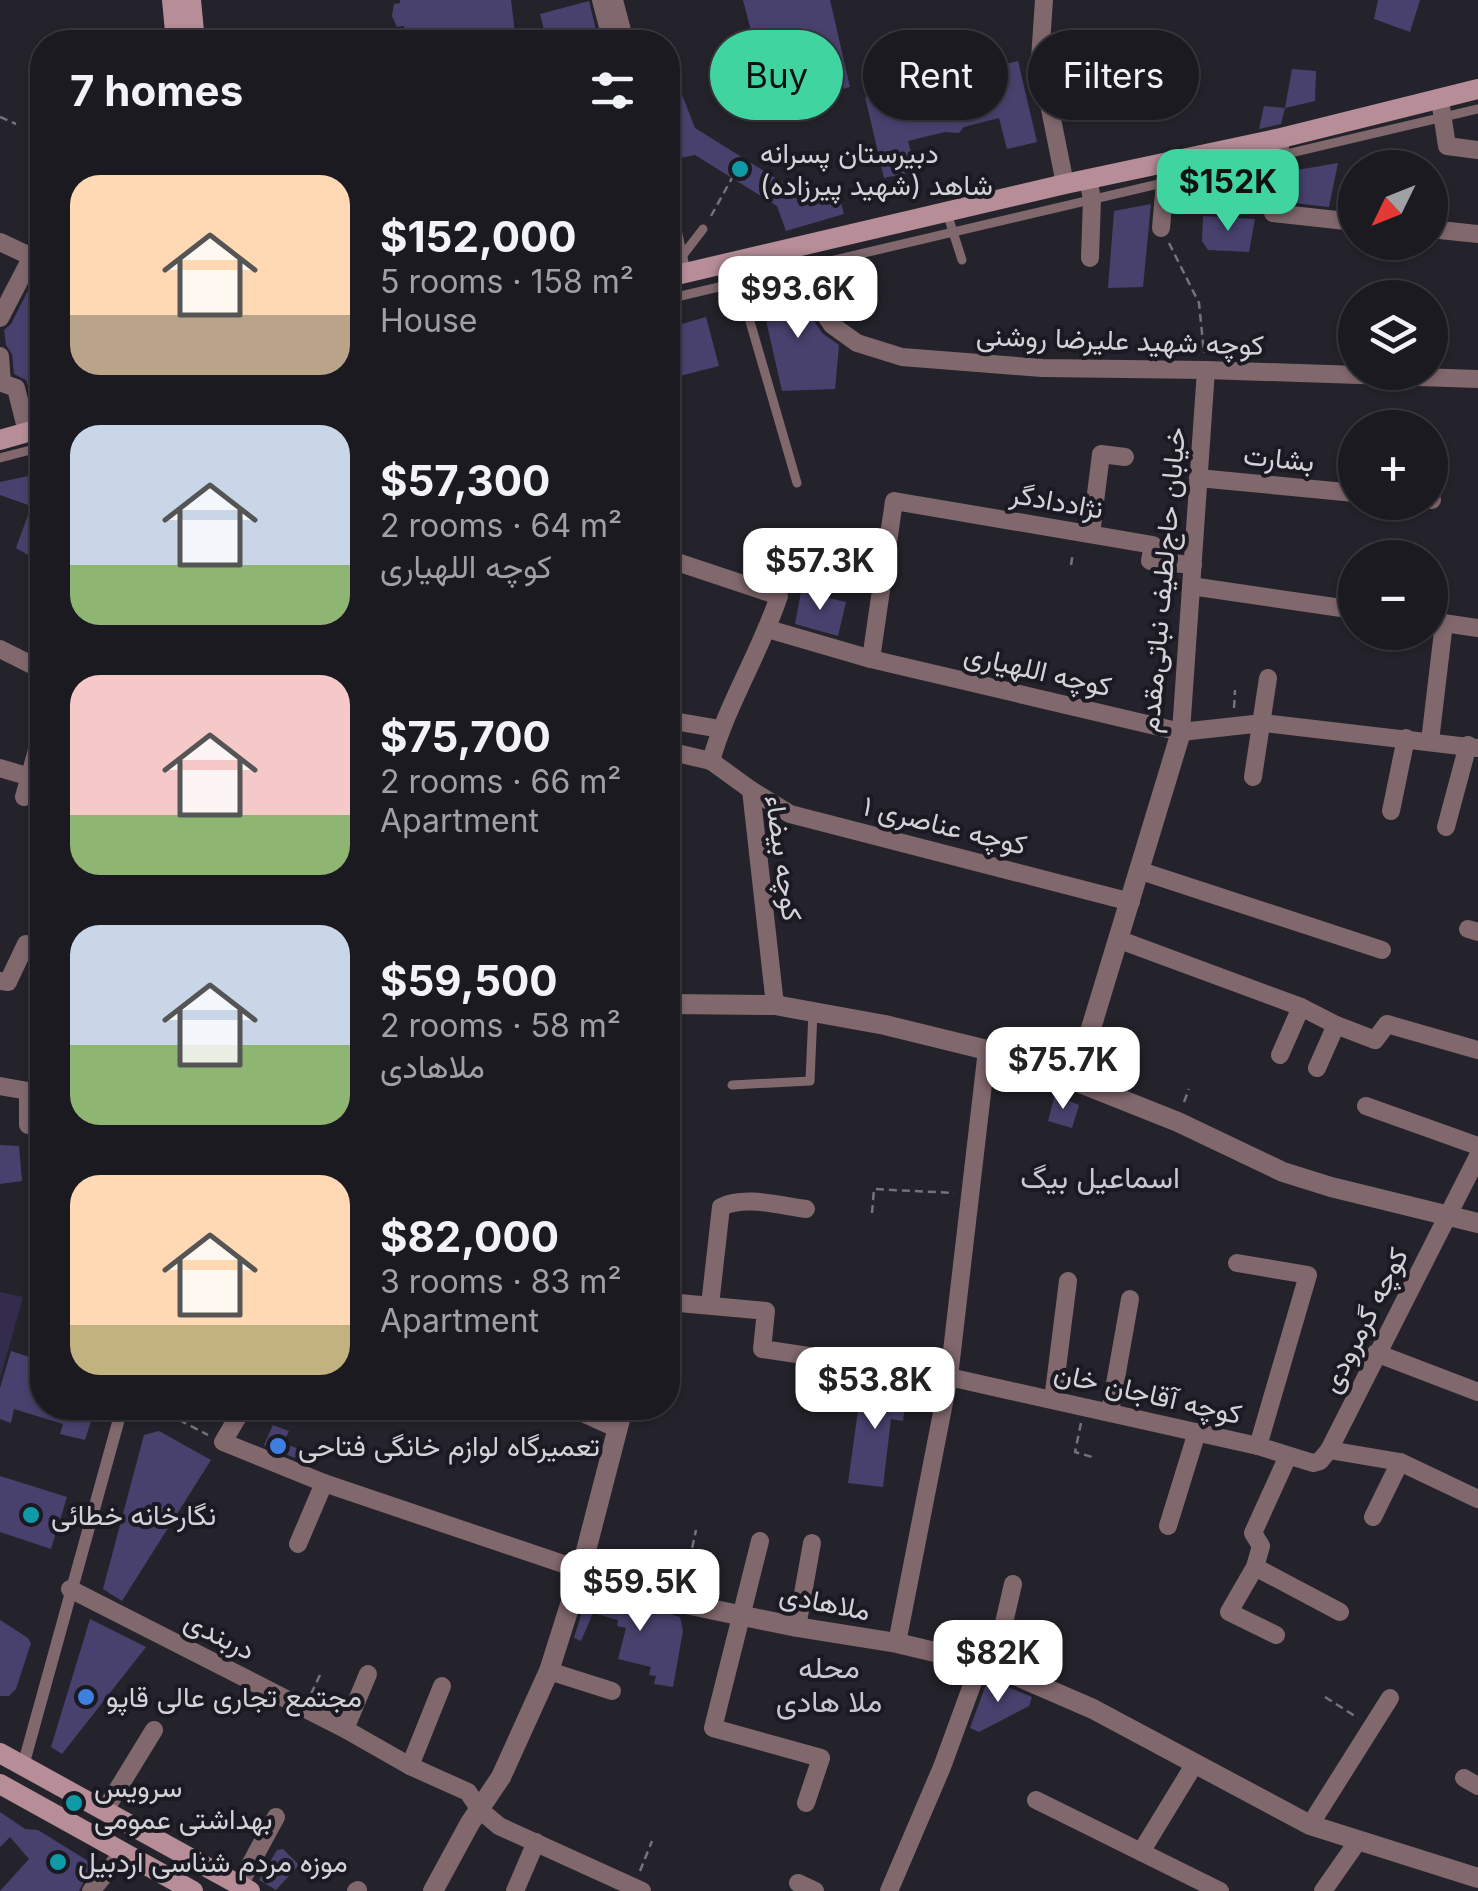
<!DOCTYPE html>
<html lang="en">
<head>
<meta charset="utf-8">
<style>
	:root { --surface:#1b1a20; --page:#242329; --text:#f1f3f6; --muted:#a0a1a5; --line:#39383e; --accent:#40d4a1 }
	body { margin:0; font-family:Inter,Vazirmatn,sans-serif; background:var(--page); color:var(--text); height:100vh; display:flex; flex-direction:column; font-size:38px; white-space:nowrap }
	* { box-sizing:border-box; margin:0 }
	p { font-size:32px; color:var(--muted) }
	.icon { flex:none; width:55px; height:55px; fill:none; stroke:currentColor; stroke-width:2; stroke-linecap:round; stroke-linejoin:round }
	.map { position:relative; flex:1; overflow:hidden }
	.details { position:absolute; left:30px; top:30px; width:650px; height:1390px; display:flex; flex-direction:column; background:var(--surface); border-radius:40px; box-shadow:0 2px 8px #0004,0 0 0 2px var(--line) }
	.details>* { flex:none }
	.hud { position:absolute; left:710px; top:30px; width:618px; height:90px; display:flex; gap:20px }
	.needle { width:65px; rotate:227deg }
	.tools { position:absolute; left:1338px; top:150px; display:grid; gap:20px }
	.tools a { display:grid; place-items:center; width:110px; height:110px; border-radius:50%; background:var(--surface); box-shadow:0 2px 8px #0004,0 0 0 2px var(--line); font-size:50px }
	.price { position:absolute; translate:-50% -85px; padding:0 22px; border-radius:20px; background:#fff; color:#222; font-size:32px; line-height:65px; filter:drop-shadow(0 2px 5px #0008) }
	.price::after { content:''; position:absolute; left:50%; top:60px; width:30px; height:22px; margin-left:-15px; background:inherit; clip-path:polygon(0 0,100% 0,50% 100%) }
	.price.selected { background:var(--accent); color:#111 }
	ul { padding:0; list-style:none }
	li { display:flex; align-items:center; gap:30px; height:250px; padding:0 40px }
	li span { display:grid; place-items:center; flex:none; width:280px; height:200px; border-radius:30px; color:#555 }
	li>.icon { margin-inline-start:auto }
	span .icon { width:120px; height:120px; fill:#fffc; stroke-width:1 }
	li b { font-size:42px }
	h2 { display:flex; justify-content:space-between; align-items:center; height:120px; padding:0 40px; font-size:42px }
	.pill { padding:0 35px; border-radius:45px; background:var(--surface); box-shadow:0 2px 8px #0004,0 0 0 2px var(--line); font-size:35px; line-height:90px }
	.pill.selected { background:var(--accent); color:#111 }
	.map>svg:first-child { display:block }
</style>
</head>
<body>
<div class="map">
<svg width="1478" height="1891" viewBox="0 0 1478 1891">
	<rect width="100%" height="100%" fill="#24232b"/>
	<!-- green -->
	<polygon fill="#332c4d" points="0,1292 23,1297 0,1379"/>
	<!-- building -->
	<g fill="#48416d">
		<polygon points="400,0 511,0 516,42 406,42 404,26 397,27 392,16 394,4 400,3"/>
		<polygon points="743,0 830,0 850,87 771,108"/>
		<polygon points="1378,0 1420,0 1410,32 1374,19"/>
		<polygon points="589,1 599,42 547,42 540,14"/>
		<polygon points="1018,61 1037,142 1007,149 999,118 964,127 959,133 945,132 908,141 916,171 884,178 865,97 894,90 898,99 934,89 932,76 944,68 950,72 953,84 989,76 989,68"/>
		<polygon points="1292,69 1316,71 1315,101 1285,108"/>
		<polygon points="681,92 695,128 806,197 837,188 844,214 786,231 777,206 695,155 670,160 668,96"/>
		<polygon points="1264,106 1285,108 1281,124 1259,129"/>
		<polygon points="1338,163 1329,207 1293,203 1297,170"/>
		<polygon points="1151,204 1143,287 1108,288 1114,211"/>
		<polygon points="1203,216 1255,219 1249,252 1208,250 1202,241"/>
		<polygon points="42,263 42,391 30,392 26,380 14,374 12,354 6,345 4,330 11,324"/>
		<polygon points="801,281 811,316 822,333 839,345 835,389 782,391 759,289"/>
		<polygon points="706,317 719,366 668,379 668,328"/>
		<polygon points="33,475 35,495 31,506 0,495 0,482"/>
		<polygon points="28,515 42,520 42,563 16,548"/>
		<polygon points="801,592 846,602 838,636 795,624"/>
		<polygon points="1055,1095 1079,1105 1072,1128 1048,1121"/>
		<polygon points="0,1145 19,1146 22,1181 0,1184"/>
		<polygon points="11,1351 42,1361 42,1408 95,1408 85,1440 60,1434 63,1424 14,1409 11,1423 0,1419 0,1388"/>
		<polygon points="862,1381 907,1389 903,1421 891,1419 883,1487 848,1483"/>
		<polygon points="273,1425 289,1431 283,1443 299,1449 295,1458 264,1445"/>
		<polygon points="159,1431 211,1460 122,1601 103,1589 144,1435"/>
		<polygon points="0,1476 67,1497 51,1549 0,1532"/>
		<polygon points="589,1589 680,1617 683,1631 673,1687 654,1684 656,1676 649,1675 651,1667 618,1659 626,1628 617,1626 618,1620 593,1613 581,1641 574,1638"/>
		<polygon points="90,1619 146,1647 62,1754 51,1747"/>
		<polygon points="0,1620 28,1638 31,1643 16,1689 9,1696 0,1696"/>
		<polygon points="988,1679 1032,1697 1029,1706 979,1732 970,1728"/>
		<polygon points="0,1812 25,1829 38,1830 93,1864 79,1891 0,1891 29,1859 10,1837 0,1847"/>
		<polygon points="283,1849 299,1865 276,1890 259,1880 277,1850"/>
	</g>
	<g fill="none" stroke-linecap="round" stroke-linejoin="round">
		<!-- path -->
		<g stroke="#74737a" stroke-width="2.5" stroke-dasharray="8 5" stroke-linecap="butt">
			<polyline points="0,117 16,124"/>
			<polyline points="711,216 732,178"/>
			<polyline points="1169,243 1199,303 1204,353"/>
			<polyline points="33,461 35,488"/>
			<polyline points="1071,565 1073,552"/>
			<polyline points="1234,708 1235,690"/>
			<polyline points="1184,1102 1189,1089"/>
			<polyline points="872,1213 874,1189 954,1193"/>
			<polyline points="156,1408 208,1435"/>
			<polyline points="1081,1423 1075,1452 1092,1457"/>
			<polyline points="684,1586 696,1530"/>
			<polyline points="311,1694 320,1675"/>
			<polyline points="1325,1697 1358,1718"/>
			<polyline points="640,1871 652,1841"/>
		</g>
		<!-- service -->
		<g stroke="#81686d" stroke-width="9">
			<polyline points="947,213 962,260"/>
			<polyline points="680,259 703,229"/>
			<polyline points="733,263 797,483"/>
			<polyline points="668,299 1478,109"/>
			<polyline points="0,458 42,447"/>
			<polyline points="732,1085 810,1081 813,1012"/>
		</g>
		<!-- pedestrian -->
		<polyline stroke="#81686d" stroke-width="12" points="23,1766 122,1408"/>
		<!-- minor -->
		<g stroke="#81686d" stroke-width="18">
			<polyline points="601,0 612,42"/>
			<polyline points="614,0 625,42"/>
			<polyline points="1044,0 1040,59 1065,184"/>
			<polyline points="1440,100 1447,146 1478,150"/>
			<polyline points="1281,138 1273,213 1355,222"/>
			<polyline points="1088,179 1092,199 1090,258"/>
			<polyline points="668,210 682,274"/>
			<polyline points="1161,228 1165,182"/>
			<polyline points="1430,229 1478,234"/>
			<polyline points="0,242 32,257"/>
			<polyline points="810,265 821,309 832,325 857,343 902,357 1042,368 1206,370 1478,379"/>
			<polyline points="0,318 42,237"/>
			<polyline points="0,356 2,383 16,388 27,432"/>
			<polyline points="1198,478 1355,493"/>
			<polyline points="1430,500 1432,500"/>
			<polyline points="1091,534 1101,454 1125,457"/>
			<path d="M 668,559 L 779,596 C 760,653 727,704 711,761 L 751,790 L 775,1005"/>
			<polyline points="1191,586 1355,610"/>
			<polyline points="1430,621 1478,628"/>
			<polyline points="768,629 871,659 1181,732 1263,723 1478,748"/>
			<polyline points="0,649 42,670"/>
			<polyline points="871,659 894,501 1153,545 1150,561 1193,565"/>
			<polyline points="668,720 720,729"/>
			<polyline points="1181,732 1206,370"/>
			<polyline points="1430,741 1444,623"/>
			<polyline points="668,751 711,761"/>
			<polyline points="0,768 30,777"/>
			<polyline points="1253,777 1268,678"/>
			<polyline points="751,790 790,814 1131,902"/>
			<polyline points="24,797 37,750"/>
			<polyline points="1391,811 1406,738"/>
			<polyline points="1446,827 1468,745"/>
			<polyline points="1141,871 1382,950"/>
			<polyline points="1468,929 1478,932"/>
			<polyline points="1120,940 1301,1007 1336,1025 1375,1040 1387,1024 1478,1050"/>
			<polyline points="0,981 8,982 26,944"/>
			<polyline points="1280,1055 1301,1007"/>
			<polyline points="1317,1068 1336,1025"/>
			<polyline points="0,1086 28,1091 28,1125 42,1125"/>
			<polyline points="1366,1106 1478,1146"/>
			<polyline points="1237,1263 1308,1275 1258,1446"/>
			<polyline points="668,1302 766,1311 762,1349 949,1377 1258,1446 1313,1463 1320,1461 1329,1450 1478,1156"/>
			<path d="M 710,1305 L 721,1207 C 746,1195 780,1206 806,1209"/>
			<polyline points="1376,1353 1478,1392"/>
			<polyline points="1053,1400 1068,1281"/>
			<polyline points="243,1408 223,1442 324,1483 581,1570"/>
			<polyline points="572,1408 618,1429"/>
			<polyline points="1110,1412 1130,1299"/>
			<polyline points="1329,1450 1400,1462 1478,1499"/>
			<polyline points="1373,1517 1400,1462"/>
			<polyline points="1168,1526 1197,1432"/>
			<polyline points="760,1541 713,1728 821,1758 806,1803"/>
			<polyline points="298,1544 324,1483"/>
			<polyline points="1255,1567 1340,1612"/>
			<polyline points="70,1589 345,1729 410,1766 468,1792 480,1810 499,1826 642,1891"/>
			<polyline points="797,1627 812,1543"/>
			<polyline points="1276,1635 1229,1612 1255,1567 1261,1546 1253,1533 1288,1456"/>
			<polyline points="897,1643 949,1377 987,1050"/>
			<polyline points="994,1666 1013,1584"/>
			<polyline points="549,1671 612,1691"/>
			<polyline points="345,1729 368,1674"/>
			<polyline points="410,1766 442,1686"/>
			<polyline points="1464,1778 1478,1786"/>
			<polyline points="1036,1800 1220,1891"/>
			<polyline points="105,1810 154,1730"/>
			<polyline points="1310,1825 1390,1698"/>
			<polyline points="1141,1852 1194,1765"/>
			<polyline points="798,1883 815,1891"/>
			<polyline points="239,1885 276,1817"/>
			<polyline points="91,1891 123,1853"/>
			<polyline points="356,1891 358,1890"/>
			<polyline points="515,1891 536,1842"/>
			<polyline points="889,1891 942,1767 980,1663"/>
			<polyline points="1323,1891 1358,1841"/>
		</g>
		<!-- tertiary -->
		<g stroke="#81686d" stroke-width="20">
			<polyline points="668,1004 775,1005 885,1025 987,1050 1075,1081 1178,1122 1283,1172 1331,1187 1478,1223"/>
			<polyline points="1075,1081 1181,732"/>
			<polyline points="581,1570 681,1603 797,1627 897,1643 994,1666 1093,1709 1310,1825 1478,1878"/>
			<polyline points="433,1891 470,1823 501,1777 549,1671 581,1570 623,1408"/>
		</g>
		<!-- secondary -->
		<g stroke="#b78e97" stroke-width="20">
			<polyline points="172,0 176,42"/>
			<polyline points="191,0 195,42"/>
			<polyline points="668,277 1065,184 1281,138 1478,89"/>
			<polyline points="0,440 42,428"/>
			<polyline points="0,1753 250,1891"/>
			<polyline points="0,1784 193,1891"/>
		</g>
	</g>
	<!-- markers -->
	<g fill="#0f9aa8" stroke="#1b1922" stroke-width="4">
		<circle cx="740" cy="169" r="10"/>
		<circle cx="31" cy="1515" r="10"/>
		<circle cx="74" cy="1803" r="10"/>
		<circle cx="58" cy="1862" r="10"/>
	</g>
	<g fill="#3f7fe0" stroke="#1b1922" stroke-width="4">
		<circle cx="278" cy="1446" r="10"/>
		<circle cx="86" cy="1697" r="10"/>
	</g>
	<g text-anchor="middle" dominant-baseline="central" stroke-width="8" stroke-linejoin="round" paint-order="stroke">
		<!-- poi labels -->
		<g font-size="28" fill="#d3d2d8" stroke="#1b1922" text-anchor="start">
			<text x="760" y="153">دبیرستان پسرانه<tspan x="760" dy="32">شاهد (شهید پیرزاده)</tspan></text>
			<text x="298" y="1446">تعمیرگاه لوازم خانگی فتاحی</text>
			<text x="51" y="1515">نگارخانه خطائی</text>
			<text x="106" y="1697">مجتمع تجاری عالی قاپو</text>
			<text x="94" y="1787">سرویس<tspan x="94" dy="32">بهداشتی عمومی</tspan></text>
			<text x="78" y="1862">موزه مردم شناسی اردبیل</text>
		</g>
		<!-- street labels -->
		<g font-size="28" fill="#d3d2d8" stroke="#1b1922">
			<text transform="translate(1120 340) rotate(2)">کوچه شهید علیرضا روشنی</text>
			<text transform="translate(1279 458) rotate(6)">بشارت</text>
			<text transform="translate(1057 501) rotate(10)">نژاددادگر</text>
			<text transform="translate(1162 580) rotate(-85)">خیابان حاج‌لطیف نباتی‌مقدم</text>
			<text transform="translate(1038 670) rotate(13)">کوچه اللهیاری</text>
			<text transform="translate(945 825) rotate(14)">کوچه عناصری ۱</text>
			<text transform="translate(784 858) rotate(82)">کوچه بیضاء</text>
			<text transform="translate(1364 1320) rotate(-63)">کوچه گرمرودی</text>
			<text transform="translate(1148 1393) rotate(13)">کوچه آقاجان خان</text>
			<text transform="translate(825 1602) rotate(11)">ملاهادی</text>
			<text transform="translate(220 1635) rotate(27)">دربندی</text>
		</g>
		<!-- neighbourhood labels -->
		<g font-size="30" fill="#c9c7d2" stroke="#1b1922">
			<text x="1100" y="1177">اسماعیل بیگ</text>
			<text x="829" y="1667">محله<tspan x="829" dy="34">ملا هادی</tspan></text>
		</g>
	</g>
</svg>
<div class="tools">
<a><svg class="needle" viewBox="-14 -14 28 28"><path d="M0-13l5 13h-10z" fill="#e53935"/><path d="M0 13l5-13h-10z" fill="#a0a1a5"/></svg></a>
<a><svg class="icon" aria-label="layers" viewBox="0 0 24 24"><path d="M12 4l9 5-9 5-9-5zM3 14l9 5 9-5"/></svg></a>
<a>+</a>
<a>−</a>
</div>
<b class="price selected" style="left:1228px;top:234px">$152K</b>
<b class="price" style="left:798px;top:341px">$93.6K</b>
<b class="price" style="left:820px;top:613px">$57.3K</b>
<b class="price" style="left:1063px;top:1112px">$75.7K</b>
<b class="price" style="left:875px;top:1432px">$53.8K</b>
<b class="price" style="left:640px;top:1634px">$59.5K</b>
<b class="price" style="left:998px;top:1705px">$82K</b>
<div class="hud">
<a class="pill selected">Buy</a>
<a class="pill">Rent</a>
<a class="pill">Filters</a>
</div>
<section class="details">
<h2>7 homes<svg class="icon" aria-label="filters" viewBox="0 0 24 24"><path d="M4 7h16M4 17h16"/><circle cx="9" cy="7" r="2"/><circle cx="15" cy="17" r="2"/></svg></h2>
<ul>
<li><span style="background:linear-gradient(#ffd9b3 70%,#b9a48a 0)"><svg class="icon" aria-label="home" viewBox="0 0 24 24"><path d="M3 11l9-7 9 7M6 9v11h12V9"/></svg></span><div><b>$152,000</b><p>5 rooms · 158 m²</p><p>House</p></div></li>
<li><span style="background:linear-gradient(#c9d6e8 70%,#8fb573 0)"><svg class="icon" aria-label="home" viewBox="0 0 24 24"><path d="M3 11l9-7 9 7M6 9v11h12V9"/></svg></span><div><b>$57,300</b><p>2 rooms · 64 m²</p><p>کوچه اللهیاری</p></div></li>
<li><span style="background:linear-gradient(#f6c9c9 70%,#8fb573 0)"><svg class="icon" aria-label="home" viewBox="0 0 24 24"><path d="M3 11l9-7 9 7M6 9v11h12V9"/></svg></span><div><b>$75,700</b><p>2 rooms · 66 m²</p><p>Apartment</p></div></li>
<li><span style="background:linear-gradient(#c9d6e8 60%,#8fb573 0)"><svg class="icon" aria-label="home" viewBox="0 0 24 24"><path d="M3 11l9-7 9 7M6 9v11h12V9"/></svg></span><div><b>$59,500</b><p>2 rooms · 58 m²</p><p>ملاهادی</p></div></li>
<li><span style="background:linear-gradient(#ffd9b3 75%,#c2b280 0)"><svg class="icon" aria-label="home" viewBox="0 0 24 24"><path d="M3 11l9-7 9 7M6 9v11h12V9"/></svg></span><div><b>$82,000</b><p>3 rooms · 83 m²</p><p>Apartment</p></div></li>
</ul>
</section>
</div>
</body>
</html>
